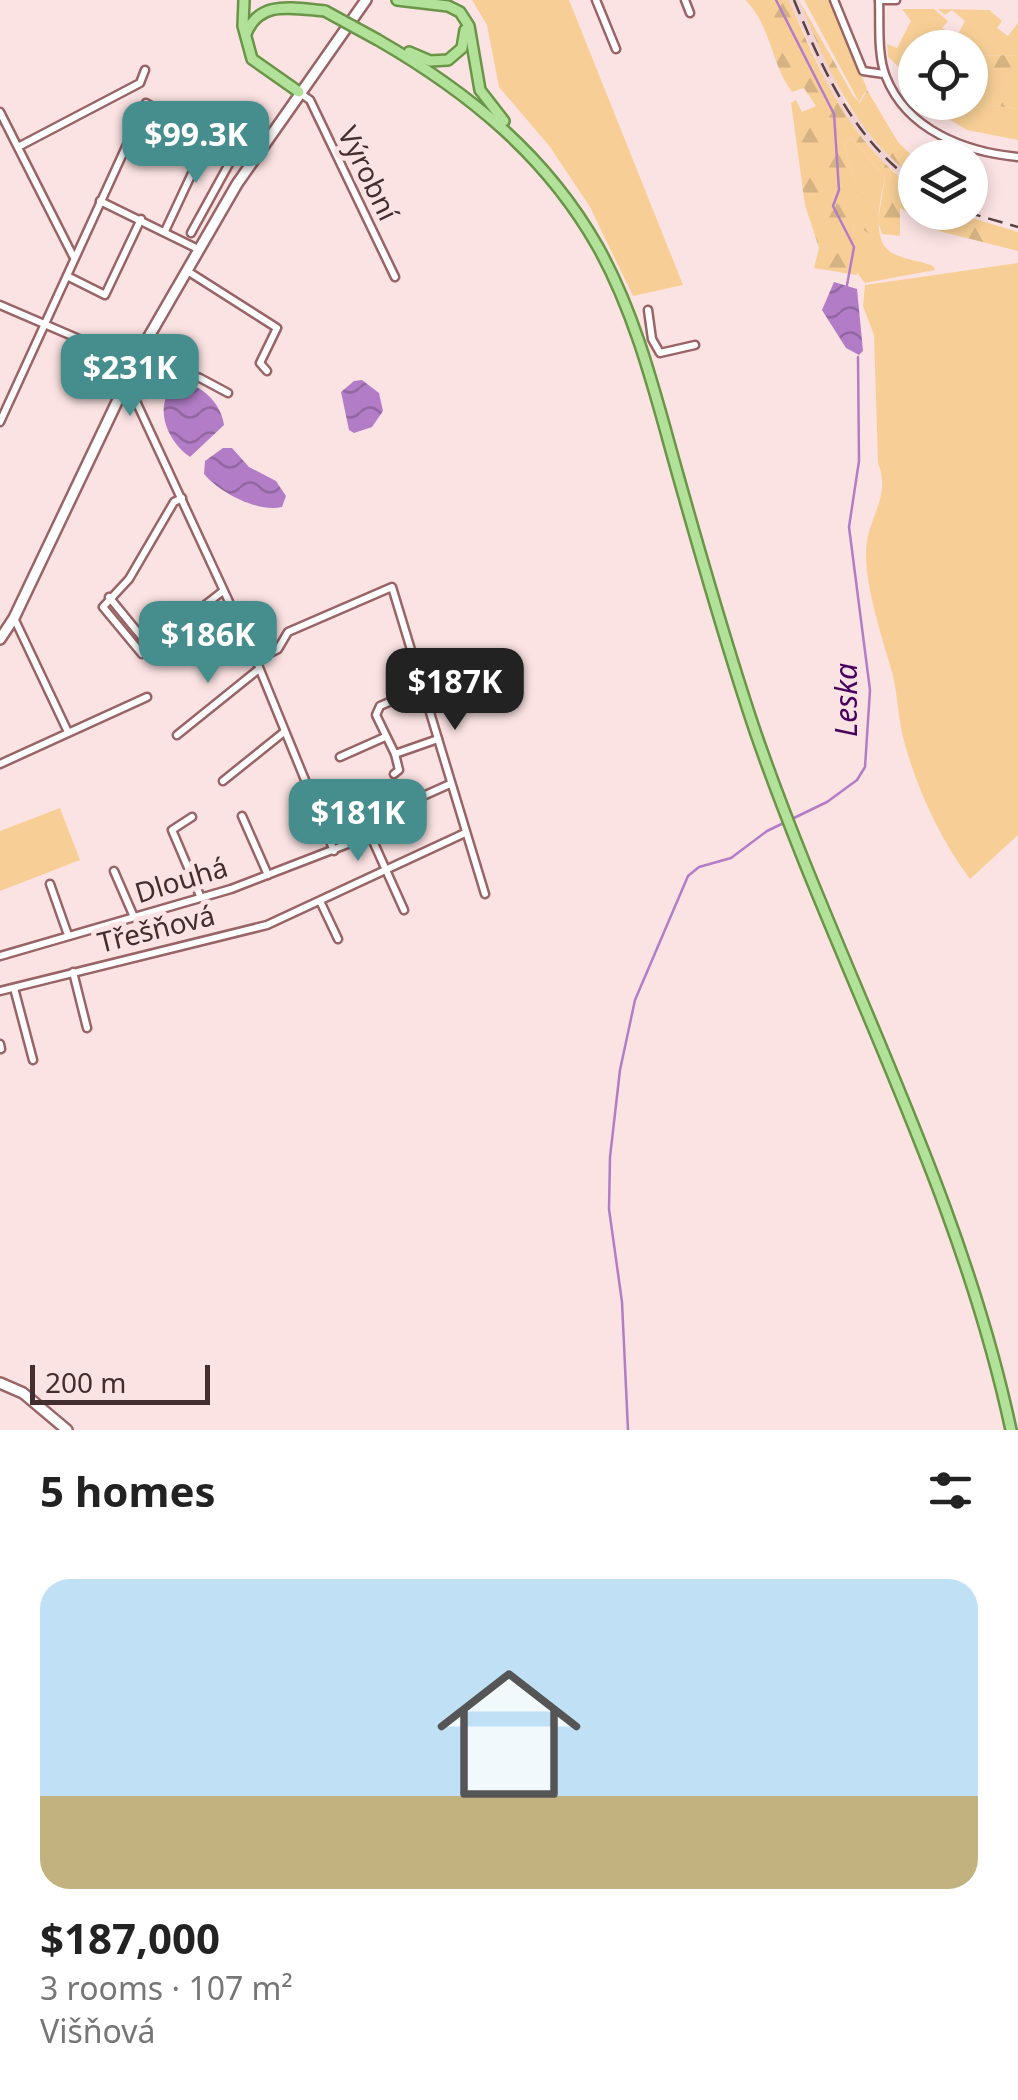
<!DOCTYPE html>
<html lang="en">
<head>
<meta charset="utf-8">
<style>
	:root { --surface:#fff; --page:#f6f6f6; --text:#222; --muted:#767676; --accent:#468e8e }
	body { margin:0; font-family:"Noto Sans",sans-serif; background:var(--page); color:var(--text); height:100vh; display:flex; flex-direction:column; font-size:38px; white-space:nowrap }
	* { box-sizing:border-box; margin:0 }
	p { font-size:32px; color:var(--muted) }
	.icon { flex:none; width:55px; height:55px; fill:none; stroke:currentColor; stroke-width:2; stroke-linecap:round; stroke-linejoin:round }
	.map { position:relative; height:1430px; overflow:hidden }
	.drawer { display:flex; flex-direction:column; background:var(--surface); flex:1 }
	.drawer>* { flex:none }
	.controls { position:absolute; left:898px; top:30px; display:grid; gap:20px }
	.controls a { display:grid; place-items:center; width:90px; height:90px; border-radius:50%; background:var(--surface); box-shadow:0 5px 15px #0003; font-size:50px }
	.scale { position:absolute; left:30px; bottom:25px; width:180px; box-sizing:border-box; padding-left:10px; border:5px solid #442d2e; border-top:0; font-size:28px; line-height:35px; white-space:nowrap; color:#442d2e; -webkit-text-stroke:8px #fce3e3; paint-order:stroke }
	.price { position:absolute; translate:-50% -85px; padding:0 22px; border-radius:20px; background:var(--accent); color:#fff; font-size:32px; line-height:65px; filter:drop-shadow(0 2px 5px #0008) }
	.price::after { content:''; position:absolute; left:50%; top:60px; width:30px; height:22px; margin-left:-15px; background:inherit; clip-path:polygon(0 0,100% 0,50% 100%) }
	.price.current { background:#222; color:#fff }
	ul { padding:0; list-style:none }
	li { display:grid; align-content:center; gap:20px; height:530px; padding:0 40px }
	li span { display:grid; place-items:center; height:310px; border-radius:30px; color:#555 }
	li>.icon { margin-inline-start:auto }
	span .icon { width:180px; height:180px; fill:#fffc; stroke-width:1 }
	li b { font-size:42px }
	h2 { display:flex; justify-content:space-between; align-items:center; height:120px; padding:0 40px; font-size:42px }
	.map>svg:first-child { display:block }
</style>
</head>
<body>
<div class="map">
<svg width="1018" height="1430" viewBox="0 0 1018 1430">
	<defs>
		<pattern id="forest-firs" width="22" height="20" patternUnits="userSpaceOnUse" patternTransform="scale(2.5)"><rect width="22" height="20" fill="#f7cf96"/><path d="M5 1l3.5 6h-7zM16 11l3.5 6h-7z" fill="#d5b282"/></pattern>
		<pattern id="water-waves" width="16" height="10" patternUnits="userSpaceOnUse" patternTransform="scale(2.5)"><rect width="16" height="10" fill="#b27dc6"/><path d="M0 5q4-4 8 0t8 0" fill="none" stroke="#9267a1"/></pattern>
	</defs>
	<rect width="100%" height="100%" fill="#fce3e3"/>
	<!-- built -->
	<polygon fill="#f0d4d5" points="789,0 799,0 845,102 875,140 915,178 915,189 881,160 838,107"/>
	<!-- green -->
	<g fill="#f7cf96">
		<polygon points="472,0 569,0 683,285 633,296 590,207 550,147 499,87 487,25"/>
		<polygon points="804,0 831,0 867,89 859,102"/>
		<polygon points="902,9 934,9 948,21 942,28 950,33 943,42 949,47 915,48 915,72 905,65 901,69 888,57 887,44 897,48 911,21"/>
		<polygon points="938,9 989,10 1002,21 997,28 1008,36 1018,23 1018,55 970,56 970,48 951,47 965,21 952,10 945,15"/>
		<polygon points="970,94 991,105 1018,109 1018,140 967,130 922,103 970,102"/>
		<path d="M 851,138 L 885,177 C 881,198 869,242 894,254 C 906,260 921,261 933,266 L 935,270 L 865,283 L 855,270 L 853,223 L 867,231 L 844,143 Z"/>
		<path d="M 1018,263 L 1018,835 L 970,879 C 939,838 914,783 902,733 C 898,713 897,691 892,672 C 882,637 865,587 866,551 C 867,517 892,497 878,463 L 874,335 L 863,306 L 865,285 Z"/>
		<polygon points="60,808 80,860 0,891 0,831"/>
	</g>
	<!-- forest -->
	<g fill="url(#forest-firs)">
		<path d="M 745,0 L 789,0 C 820,73 849,141 915,189 L 915,212 L 956,213 L 1018,232 L 1018,251 L 939,231 L 900,208 L 900,236 L 882,234 L 878,221 L 885,177 L 851,138 L 844,143 L 868,233 L 853,223 L 857,275 L 814,268 L 819,248 L 805,205 L 791,103 L 796,100 L 802,112 L 816,106 L 804,88 L 792,92 C 771,65 771,24 745,0 Z"/>
		<path d="M 799,0 L 854,97 L 860,103 L 867,90 L 898,142 L 915,159 L 915,178 C 854,133 827,67 799,0 Z"/>
		<polygon points="1018,55 1018,109 991,105 970,94 970,56"/>
	</g>
	<!-- water -->
	<g fill="url(#water-waves)">
		<polygon points="834,282 857,289 863,351 859,355 846,348 822,310"/>
		<polygon points="362,380 379,393 383,411 372,427 354,433 349,430 341,392 354,381"/>
		<path d="M 178,382 C 201,383 221,403 224,425 L 190,457 C 166,441 151,402 178,382 Z"/>
		<path d="M 223,448 L 232,448 L 249,467 L 276,481 L 286,496 L 282,507 C 258,513 219,492 204,474 L 205,461 Z"/>
	</g>
	<g fill="none" stroke-linecap="round" stroke-linejoin="round">
		<!-- stream -->
		<g stroke="#b27dc6" stroke-width="2.5">
			<polyline points="776,0 834,114 839,190 833,206 854,247 847,285"/>
			<polyline points="628,1430 622,1302 609,1209 610,1157 620,1070 635,1000 688,876 699,867 731,858 767,831 827,802 857,780 865,767 870,690 849,527 859,461 858,357"/>
		</g>
		<defs>
			<g id="minor">
				<polyline points="596,0 616,49"/>
				<polyline points="685,0 690,13"/>
				<polyline points="834,0 863,71 884,74"/>
				<path d="M 879,0 C 880,23 877,55 886,77 C 907,130 965,152 1018,157"/>
				<polyline points="879,0 896,0"/>
				<polyline points="300,93 310,100 395,277"/>
				<polyline points="0,112 73,256"/>
				<polyline points="18,147 140,83 145,70"/>
				<polyline points="100,201 200,250"/>
				<polyline points="165,231 209,137 222,132 241,142 191,233"/>
				<polyline points="189,272 277,328 260,363 267,371"/>
				<polyline points="67,276 105,295 141,219"/>
				<polyline points="0,305 135,363"/>
				<polyline points="648,310 652,339 660,353 695,345"/>
				<polyline points="138,356 200,378 228,393"/>
				<polyline points="124,386 134,397 256,660 334,851"/>
				<polyline points="0,422 146,103 209,137"/>
				<polyline points="182,498 174,502 129,579 103,607 142,654 223,591"/>
				<polyline points="109,597 150,647"/>
				<polyline points="14,618 68,732"/>
				<polyline points="256,660 278,649 288,632 392,587 485,894"/>
				<polyline points="422,688 380,706 376,715 395,754 438,739"/>
				<polyline points="177,735 259,669"/>
				<polyline points="340,757 385,737"/>
				<polyline points="0,764 147,697"/>
				<polyline points="394,774 399,770 395,754"/>
				<polyline points="223,781 284,732"/>
				<polyline points="355,801 404,910"/>
				<polyline points="242,816 268,875"/>
				<polyline points="192,817 172,830 201,898"/>
				<polyline points="365,822 450,784"/>
				<polyline points="114,871 134,917"/>
				<polyline points="50,884 68,935"/>
				<polyline points="320,901 338,939"/>
				<polyline points="0,956 231,889 371,835"/>
				<polyline points="73,972 87,1028"/>
				<polyline points="14,988 33,1060"/>
				<polyline points="0,991 267,925 465,833"/>
				<polyline points="0,1044 1,1049"/>
			</g>
			<g id="secondary">
				<polyline points="0,639 14,618 144,345 237,184 366,0"/>
				<polyline points="0,1383 23,1393 67,1430"/>
			</g>
			<g id="primary">
				<polyline points="244,0 243,26 252,59 299,92"/>
				<polyline points="397,0 448,6 460,12 469,26 480,90 504,121"/>
				<path d="M 246,34 C 259,0 291,8 325,11"/>
				<path d="M 378,40 C 468,92 546,155 598,247 C 636,315 655,393 676,468 C 701,557 726,645 755,731 C 836,966 959,1186 1011,1430"/>
				<polyline points="409,52 430,61 448,60 462,48 465,30"/>
			</g>
		</defs>
		<!-- minor casing -->
		<use href="#minor" stroke="#996466" stroke-width="11"/>
		<!-- secondary casing -->
		<use href="#secondary" stroke="#996466" stroke-width="14"/>
		<!-- primary casing -->
		<use href="#primary" stroke="#6a9548" stroke-width="14"/>
		<!-- minor -->
		<use href="#minor" stroke="#fff" stroke-width="6"/>
		<!-- secondary -->
		<use href="#secondary" stroke="#fff" stroke-width="9"/>
		<!-- primary -->
		<use href="#primary" stroke="#b2e19a" stroke-width="9"/>
		<!-- rail -->
		<g stroke="#5a4243" stroke-width="2.5" stroke-dasharray="15 8" stroke-linecap="butt">
			<path d="M 794,0 C 823,70 852,137 915,183"/>
			<polyline points="966,212 1018,227"/>
		</g>
		<defs>
			<polyline id="primary-bridge" points="325,11 378,40"/>
		</defs>
		<!-- primary-bridge casing -->
		<use href="#primary-bridge" stroke="#6a9548" stroke-width="14" stroke-linecap="butt"/>
		<!-- primary-bridge -->
		<use href="#primary-bridge" stroke="#b2e19a" stroke-width="9"/>
	</g>
	<g text-anchor="middle" dominant-baseline="central" stroke-width="10" stroke-linejoin="round" paint-order="stroke">
		<!-- street labels -->
		<g font-size="28" fill="#442d2e" stroke="#fce3e3">
			<text transform="translate(369 173) rotate(64)">Výrobní</text>
			<text transform="translate(181 879) rotate(-17)">Dlouhá</text>
			<text transform="translate(156 928) rotate(-14)">Třešňová</text>
		</g>
		<!-- water labels -->
		<g font-size="30" font-style="italic" fill="#48005d" stroke="#fce3e3">
			<text transform="translate(845 700) rotate(-90)">Leska</text>
		</g>
	</g>
</svg>
<div class="controls">
<a><svg class="icon" aria-label="locate" viewBox="0 0 24 24"><circle cx="12" cy="12" r="6"/><path d="M12 2v4M12 18v4M2 12h4M18 12h4"/></svg></a>
<a><svg class="icon" aria-label="layers" viewBox="0 0 24 24"><path d="M12 4l9 5-9 5-9-5zM3 14l9 5 9-5"/></svg></a>
</div>
<div class="scale">200 m</div>
<b class="price" style="left:196px;top:186px">$99.3K</b>
<b class="price" style="left:130px;top:419px">$231K</b>
<b class="price" style="left:208px;top:686px">$186K</b>
<b class="price current" style="left:455px;top:733px">$187K</b>
<b class="price" style="left:358px;top:864px">$181K</b>
</div>
<section class="drawer">
<h2>5 homes<svg class="icon" aria-label="filters" viewBox="0 0 24 24"><path d="M4 7h16M4 17h16"/><circle cx="9" cy="7" r="2"/><circle cx="15" cy="17" r="2"/></svg></h2>
<ul>
<li><span style="background:linear-gradient(#bfe0f5 70%,#c2b280 0)"><svg class="icon" aria-label="home" viewBox="0 0 24 24"><path d="M3 11l9-7 9 7M6 9v11h12V9"/></svg></span><div><b>$187,000</b><p>3 rooms · 107 m²</p><p>Višňová</p></div></li>
</ul>
</section>
</body>
</html>
